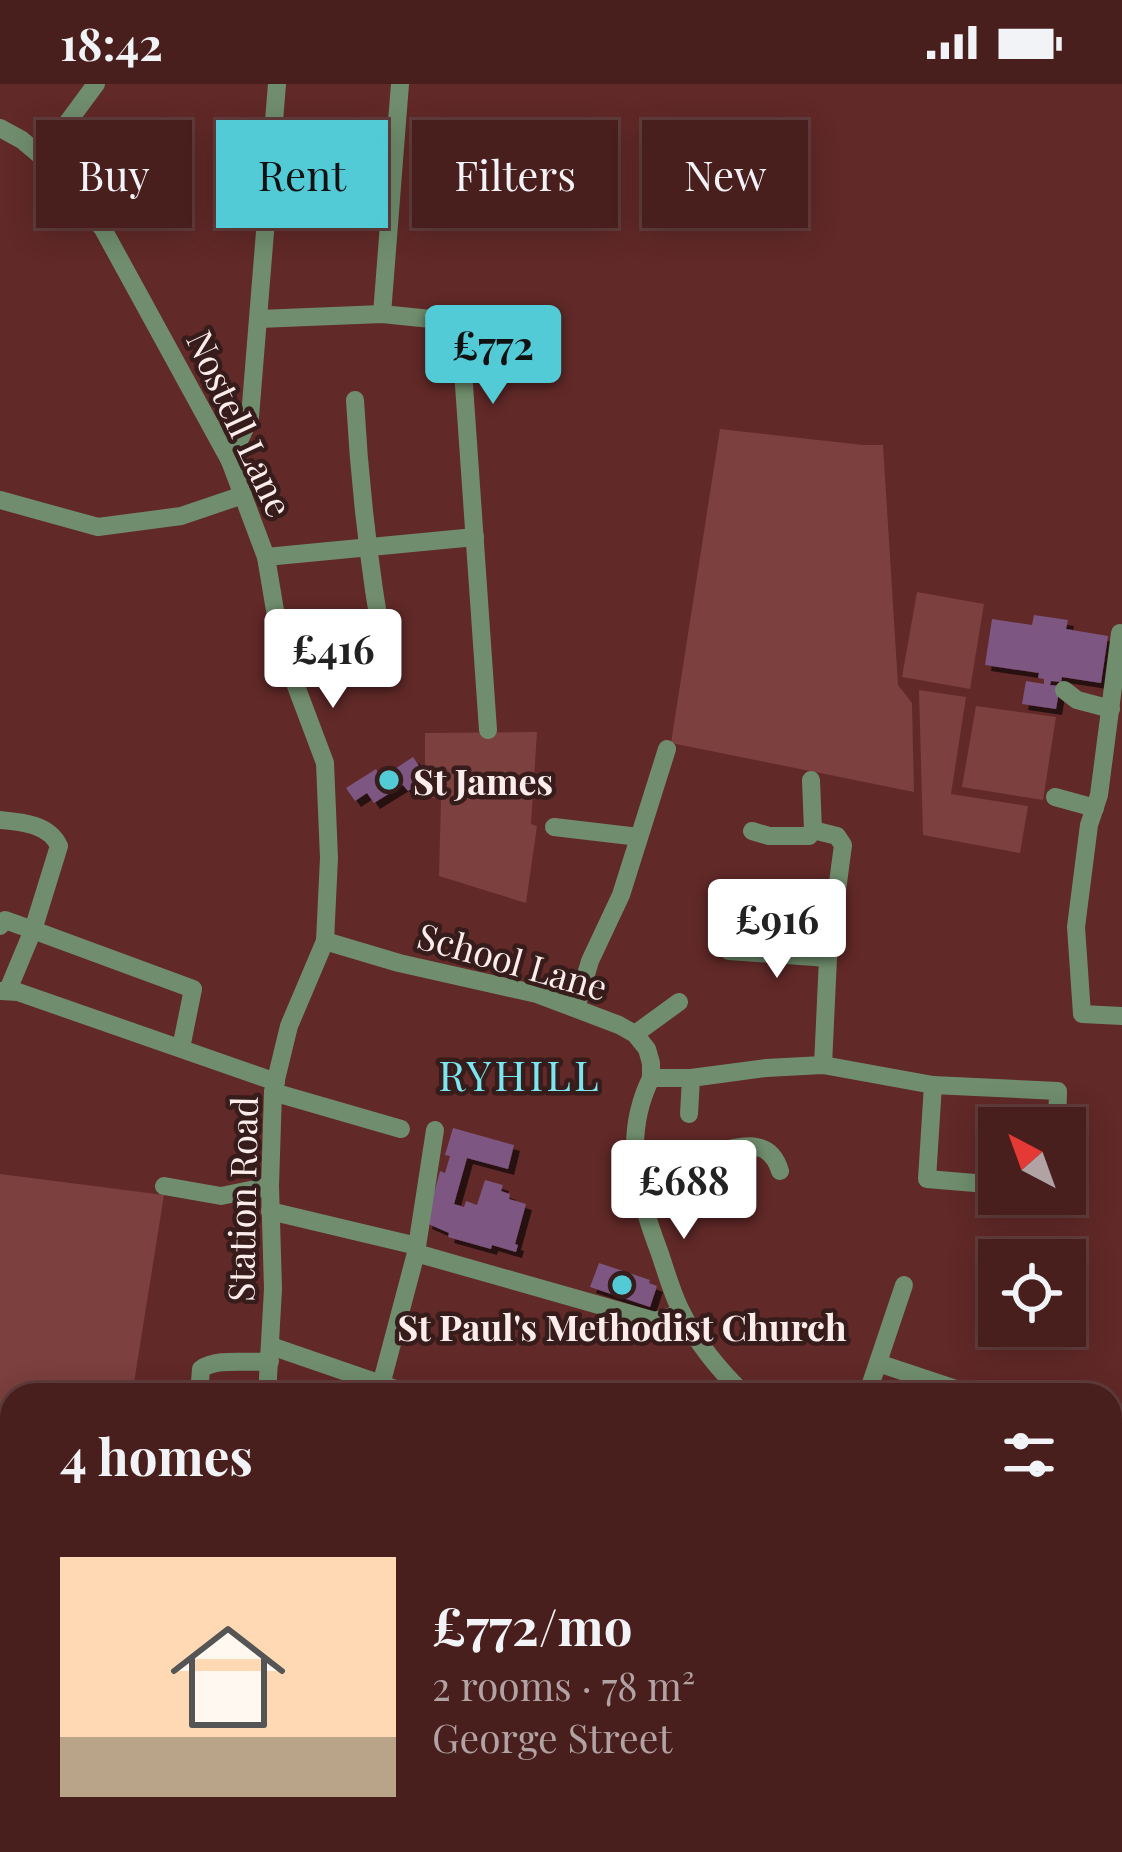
<!DOCTYPE html>
<html lang="en">
<head>
<meta charset="utf-8">
<style>
	:root { --surface:#491f1e; --page:#532c2b; --text:#f1f3f6; --muted:#b1a2a4; --line:#613d3c; --accent:#52cbd7 }
	body { margin:0; font-family:"Playfair Display",serif; background:var(--page); color:var(--text); height:100vh; display:flex; flex-direction:column; font-size:45px; white-space:nowrap }
	* { box-sizing:border-box; margin:0 }
	p { font-size:39px; color:var(--muted) }
	.icon { flex:none; width:66px; height:66px; fill:none; stroke:currentColor; stroke-width:2; stroke-linecap:round; stroke-linejoin:round }
	.map { position:relative; flex:1; overflow:hidden }
	.panel { position:absolute; left:0px; top:1299px; width:1122px; height:471px; display:flex; flex-direction:column; background:var(--surface); border-radius:36px 36px 0 0; box-shadow:0 6px 30px #0003,0 0 0 3px var(--line) }
	.panel>* { flex:none }
	.guide { position:absolute; left:36px; top:36px; width:1050px; height:108px; display:flex; gap:24px }
	.needle { width:78px; rotate:319deg }
	.controls { position:absolute; left:978px; top:1023px; display:grid; gap:24px }
	.controls a { display:grid; place-items:center; width:108px; height:108px; border-radius:0px; background:var(--surface); box-shadow:0 6px 30px #0003,0 0 0 3px var(--line); font-size:60px }
	.price { position:absolute; translate:-50% -102px; padding:0 27px; border-radius:12px; background:#fff; color:#222; font-size:39px; line-height:78px; filter:drop-shadow(0 3px 6px #0008) }
	.price::after { content:''; position:absolute; left:50%; top:72px; width:36px; height:27px; margin-left:-18px; background:inherit; clip-path:polygon(0 0,100% 0,50% 100%) }
	.price.active { background:var(--accent); color:#111 }
	ul { padding:0; list-style:none }
	li { display:flex; align-items:center; gap:36px; height:300px; padding:0 60px }
	li span { display:grid; place-items:center; flex:none; width:336px; height:240px; border-radius:0px; color:#555 }
	li>.icon { margin-inline-start:auto }
	span .icon { width:144px; height:144px; fill:#fffc; stroke-width:1 }
	li b { font-size:51px }
	h2 { display:flex; justify-content:space-between; align-items:center; height:144px; padding:0 60px; font-size:51px }
	.pill { padding:0 42px; border-radius:0px; background:var(--surface); box-shadow:0 6px 30px #0003,0 0 0 3px var(--line); font-size:42px; line-height:108px }
	.pill.active { background:var(--accent); color:#111 }
	.status { display:flex; justify-content:space-between; align-items:center; height:84px; padding:0 60px; background:var(--surface); direction:ltr }
	.status svg { height:33px; fill:currentColor }
	.map>svg:first-child { display:block }
</style>
</head>
<body>
<div class="status"><b>18:42</b><svg viewBox="0 0 49 12"><path d="M0 12V9h3v3zM5 12V6h3v6zM10 12V3h3v9zM15 12V0h3v12zM26 1h20v11H26zM47 4h2v5h-2z"/></svg></div>
<div class="map">
<svg width="1122" height="1768" viewBox="0 0 1122 1768">
	<defs>
		<filter id="shadow"><feDropShadow dx="6" dy="6" stdDeviation="0" flood-color="#0009"/></filter>
	</defs>
	<rect width="100%" height="100%" fill="#612928"/>
	<!-- green -->
	<g fill="#7c403e">
		<polygon points="720,345 863,361 883,361 898,601 912,619 914,708 671,659"/>
		<polygon points="917,508 984,520 970,605 902,593"/>
		<polygon points="919,606 966,613 951,710 1028,722 1020,769 923,751"/>
		<polygon points="976,622 1056,633 1043,716 962,703"/>
		<polygon points="537,648 531,740 537,742 526,819 439,792 441,715 425,713 425,649"/>
		<polygon points="0,1090 164,1111 132,1311 12,1311 12,1746 0,1757"/>
		<polygon points="1110,1554 1122,1556 1122,1752 1110,1749"/>
		<polygon points="116,1758 176,1758 172,1768 106,1768"/>
		<polygon points="623,1758 946,1758 944,1768 620,1768"/>
	</g>
	<!-- building -->
	<g fill="#7e5682" filter="url(#shadow)">
		<polygon points="1034,531 1068,536 1066,545 1108,552 1101,599 1062,593 1061,598 1051,597 1050,601 1060,602 1056,625 1022,620 1026,597 1044,600 1044,595 1038,594 1039,589 985,581 992,535 1032,541"/>
		<polygon points="413,673 421,685 415,689 422,698 408,707 403,701 374,719 367,709 355,717 346,704 376,685 381,694"/>
		<polygon points="453,1044 514,1061 508,1085 467,1074 454,1120 464,1123 466,1117 477,1121 485,1096 503,1101 501,1107 510,1110 509,1115 526,1120 515,1160 518,1161 516,1168 492,1161 491,1165 448,1153 449,1149 426,1139 440,1087 445,1089 450,1072 445,1071"/>
		<polygon points="599,1179 650,1196 649,1199 657,1202 650,1223 590,1203"/>
	</g>
	<g fill="none" stroke-linecap="round" stroke-linejoin="round">
		<!-- minor -->
		<g stroke="#708e6e" stroke-width="18">
			<polyline points="0,44 22,56 42,73 67,98 103,145 230,377 266,473 281,562 325,679 329,774 325,857 289,942 273,1008 270,1102 273,1205 267,1311"/>
			<polyline points="42,73 96,0"/>
			<polyline points="382,230 400,0"/>
			<polyline points="259,235 382,230 441,236 461,258 488,646"/>
			<path d="M 355,316 C 360,409 371,499 388,590"/>
			<polyline points="230,377 250,333 277,0"/>
			<polyline points="0,416 98,443 181,432 243,411"/>
			<polyline points="266,473 475,453"/>
			<polyline points="1120,549 1099,711 1089,741 1076,843 1082,930 1122,932"/>
			<polyline points="1064,606 1077,616 1111,625"/>
			<polyline points="1055,713 1095,724"/>
			<path d="M 0,736 C 22,738 49,740 59,762 L 33,846 L 5,836 L 0,842"/>
			<polyline points="554,743 639,753"/>
			<polyline points="813,746 837,752 843,761 828,874 823,981"/>
			<polyline points="752,747 769,752 809,752 813,746 811,696"/>
			<polyline points="325,857 399,879 537,910 619,941 635,950 647,965 651,979 651,994"/>
			<polyline points="729,867 828,874"/>
			<polyline points="8,906 33,846 193,905 181,964"/>
			<polyline points="0,907 18,908 276,998"/>
			<polyline points="576,924 590,877 621,811 667,665"/>
			<polyline points="635,950 679,918"/>
			<polyline points="651,994 691,994 766,984 823,981 933,1001 1058,1007 1057,1044"/>
			<path d="M 651,994 C 622,1053 637,1109 659,1167 C 666,1187 672,1210 682,1229 C 697,1259 721,1288 745,1311"/>
			<polyline points="933,1001 927,1095 975,1099"/>
			<polyline points="273,1008 401,1045"/>
			<polyline points="689,1030 691,994"/>
			<path d="M 635,1067 C 657,1069 682,1073 704,1070 C 732,1067 768,1047 780,1087"/>
			<polyline points="164,1102 221,1112 270,1102"/>
			<polyline points="270,1127 417,1162"/>
			<polyline points="416,1169 435,1046"/>
			<polyline points="271,1262 413,1311"/>
			<polyline points="878,1279 974,1311"/>
			<polyline points="381,1301 416,1169 655,1237 682,1229"/>
			<path d="M 199,1311 L 201,1285 C 218,1273 249,1280 270,1277"/>
			<polyline points="867,1311 904,1201"/>
			<polyline points="1110,1459 1122,1461"/>
			<polyline points="101,1768 112,1758"/>
			<polyline points="613,1768 617,1758"/>
		</g>
	</g>
	<!-- markers -->
	<g fill="#52cbd7" stroke="#361c1a" stroke-width="4.5">
		<circle cx="389" cy="696" r="12"/>
		<circle cx="622" cy="1201" r="12"/>
	</g>
	<g text-anchor="middle" dominant-baseline="central" stroke-width="9" stroke-linejoin="round" paint-order="stroke">
		<!-- street labels -->
		<g font-size="36" fill="#fcedec" stroke="#361c1a">
			<text transform="translate(241 339) rotate(65)">Nostell Lane</text>
			<text transform="translate(513 876) rotate(16)">School Lane</text>
			<text transform="translate(241 1115) rotate(-89)">Station Road</text>
		</g>
		<!-- poi labels -->
		<g font-size="36" font-weight="bold" fill="#fcedec" stroke="#361c1a" text-anchor="start">
			<text x="413" y="696">St James</text>
			<text x="622" y="1242" text-anchor="middle">St Paul's Methodist Church</text>
		</g>
		<!-- quarter labels -->
		<g font-size="42" letter-spacing="3" fill="#7be6f0" stroke="#361c1a">
			<text x="520" y="990">RYHILL</text>
		</g>
	</g>
</svg>
<div class="controls">
<a><svg class="needle" viewBox="-14 -14 28 28"><path d="M0-13l5 13h-10z" fill="#e53935"/><path d="M0 13l5-13h-10z" fill="#b1a2a4"/></svg></a>
<a><svg class="icon" aria-label="locate" viewBox="0 0 24 24"><circle cx="12" cy="12" r="6"/><path d="M12 2v4M12 18v4M2 12h4M18 12h4"/></svg></a>
</div>
<b class="price active" style="left:493px;top:323px">£772</b>
<b class="price" style="left:333px;top:627px">£416</b>
<b class="price" style="left:777px;top:897px">£916</b>
<b class="price" style="left:684px;top:1158px">£688</b>
<div class="guide">
<a class="pill">Buy</a>
<a class="pill active">Rent</a>
<a class="pill">Filters</a>
<a class="pill">New</a>
</div>
<section class="panel">
<h2>4 homes<svg class="icon" aria-label="filters" viewBox="0 0 24 24"><path d="M4 7h16M4 17h16"/><circle cx="9" cy="7" r="2"/><circle cx="15" cy="17" r="2"/></svg></h2>
<ul>
<li><span style="background:linear-gradient(#ffd9b3 75%,#b9a48a 0)"><svg class="icon" aria-label="home" viewBox="0 0 24 24"><path d="M3 11l9-7 9 7M6 9v11h12V9"/></svg></span><div><b>£772/mo</b><p>2 rooms · 78 m²</p><p>George Street</p></div></li>
</ul>
</section>
</div>
</body>
</html>
